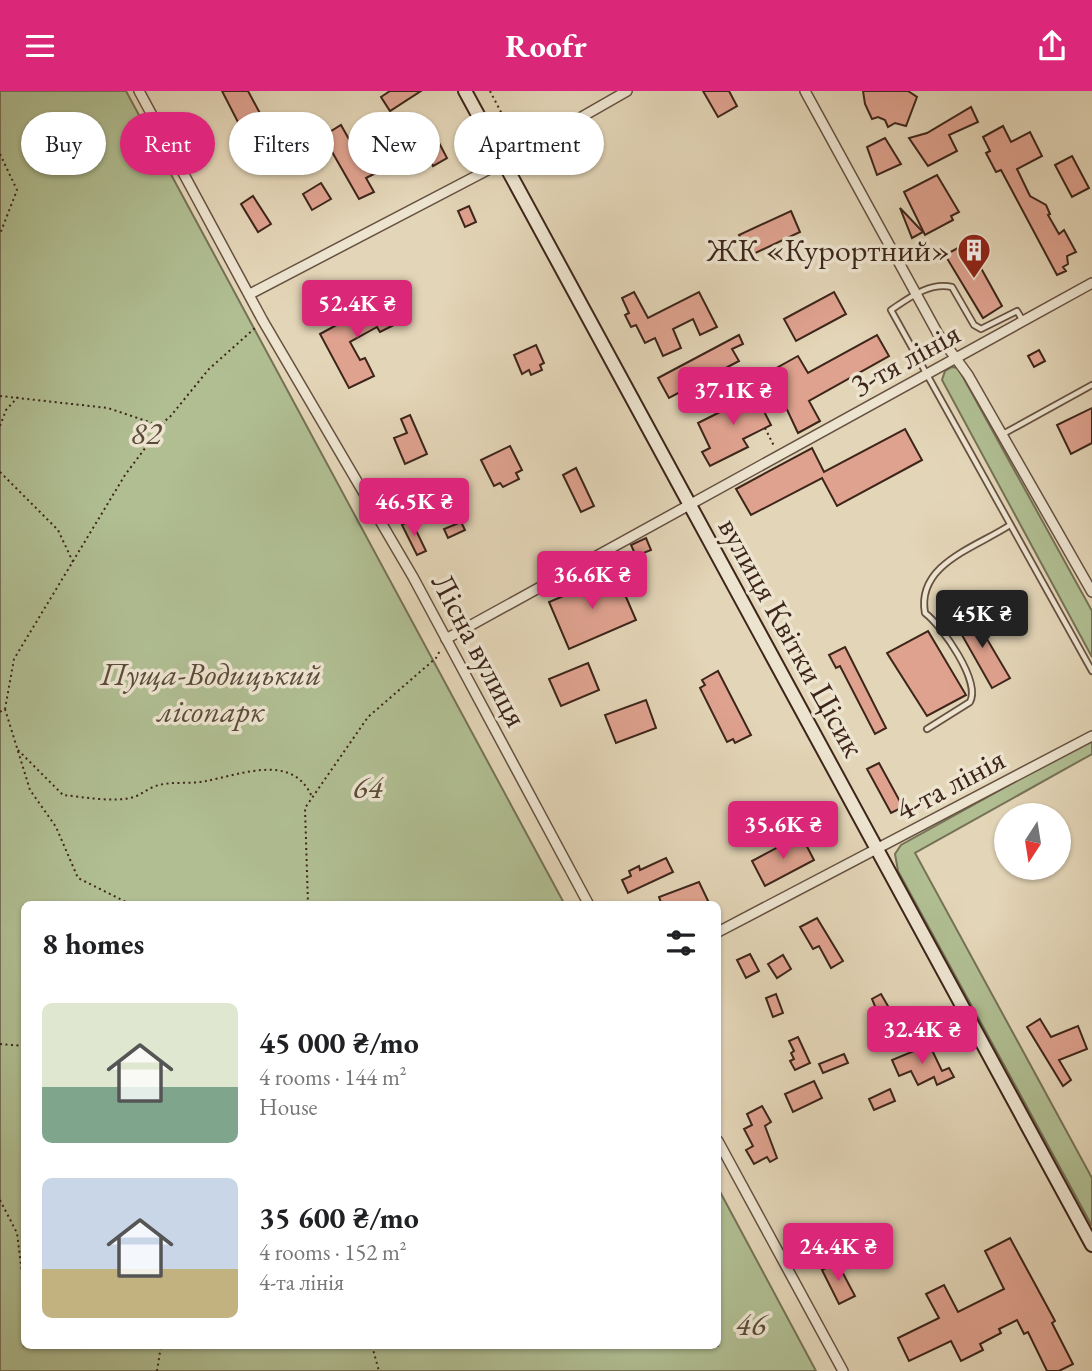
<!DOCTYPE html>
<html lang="en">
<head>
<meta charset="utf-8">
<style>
	:root { --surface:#fff; --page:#f2f2f2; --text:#202124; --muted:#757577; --accent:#db2777 }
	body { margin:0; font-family:"EB Garamond",serif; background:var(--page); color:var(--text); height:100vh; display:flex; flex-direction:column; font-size:26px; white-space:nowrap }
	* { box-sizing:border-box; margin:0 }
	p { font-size:23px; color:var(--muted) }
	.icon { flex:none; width:38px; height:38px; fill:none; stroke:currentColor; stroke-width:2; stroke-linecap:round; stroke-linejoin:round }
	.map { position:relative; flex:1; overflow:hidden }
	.details { position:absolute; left:21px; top:810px; width:700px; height:448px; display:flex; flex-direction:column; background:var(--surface); border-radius:10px; box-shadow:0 2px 5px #0004 }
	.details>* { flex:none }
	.hud { position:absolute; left:21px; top:21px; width:700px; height:63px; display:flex; gap:14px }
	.needle { width:46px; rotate:192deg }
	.controls { position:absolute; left:994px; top:712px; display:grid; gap:14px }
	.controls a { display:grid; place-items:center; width:77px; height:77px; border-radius:50%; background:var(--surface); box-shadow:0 2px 5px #0004; font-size:35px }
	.price { position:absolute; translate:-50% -60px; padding:0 16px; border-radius:7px; background:var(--accent); color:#fff; font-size:23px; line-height:46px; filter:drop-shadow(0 2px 4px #0008) }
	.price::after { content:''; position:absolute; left:50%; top:42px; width:21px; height:16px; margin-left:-10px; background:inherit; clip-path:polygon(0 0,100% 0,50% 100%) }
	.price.selected { background:#222; color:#fff }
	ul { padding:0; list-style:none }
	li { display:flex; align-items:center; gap:21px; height:175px; padding:0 21px }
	li span { display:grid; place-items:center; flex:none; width:196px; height:140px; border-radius:10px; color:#555 }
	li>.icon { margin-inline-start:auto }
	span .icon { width:84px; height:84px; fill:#fffc; stroke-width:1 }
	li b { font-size:30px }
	h2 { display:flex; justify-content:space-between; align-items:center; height:84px; padding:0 21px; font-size:30px }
	.chip { padding:0 24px; border-radius:32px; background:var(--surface); box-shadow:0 2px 5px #0004; font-size:24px; line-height:63px }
	.chip.selected { background:var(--accent); color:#fff }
	header { display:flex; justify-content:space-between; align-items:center; height:91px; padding:0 21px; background:var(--accent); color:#fff; font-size:32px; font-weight:700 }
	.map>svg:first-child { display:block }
</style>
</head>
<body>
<header><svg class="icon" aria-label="menu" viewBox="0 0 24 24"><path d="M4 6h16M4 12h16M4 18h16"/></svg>Roofr<svg class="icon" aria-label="share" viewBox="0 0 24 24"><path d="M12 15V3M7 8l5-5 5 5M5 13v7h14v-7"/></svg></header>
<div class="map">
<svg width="1092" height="1280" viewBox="0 0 1092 1280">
	<rect width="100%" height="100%" fill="#e3d5b7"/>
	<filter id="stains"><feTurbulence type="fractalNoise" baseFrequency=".00286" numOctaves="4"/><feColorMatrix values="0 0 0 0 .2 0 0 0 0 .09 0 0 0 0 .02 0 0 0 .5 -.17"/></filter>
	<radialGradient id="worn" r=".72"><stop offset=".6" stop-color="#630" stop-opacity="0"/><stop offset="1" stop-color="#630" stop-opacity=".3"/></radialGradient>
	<!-- green -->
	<g fill="#b0be92" stroke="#767256" stroke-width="2">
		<polygon points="0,0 126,0 565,814 24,814 24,1255 718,1255 718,1097 816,1280 0,1280"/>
		<polygon points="952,276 958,277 1092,520 1092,566 942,289 945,280"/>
		<polygon points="1092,648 1092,663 915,762 1092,1087 1092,1135 898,780 895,763 901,754"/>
	</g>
	<!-- building -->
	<g fill="#dfa28f" stroke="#3d251a" stroke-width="2">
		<polygon points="222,0 248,0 262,26 241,37"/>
		<polygon points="390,0 421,0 390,20 381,6"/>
		<polygon points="703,0 729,0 737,15 718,26"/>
		<polygon points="863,0 908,0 917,6 906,35 895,32 888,36 885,29 878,26 872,28 865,13"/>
		<polygon points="971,16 978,31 949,44 957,60 928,75 909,47 927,42"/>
		<polygon points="341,34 364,75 371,72 376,82 366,87 374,101 359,108 323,45"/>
		<polygon points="1003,35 1011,51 1030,41 1042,65 1017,78 1030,105 1046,114 1050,123 1048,124 1059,143 1064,139 1076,161 1067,165 1068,173 1063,176 1066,180 1057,184 1001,79 996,81 986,62 990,60 983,46"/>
		<polygon points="885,47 901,73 877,84 867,56"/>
		<polygon points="437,48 447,67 433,75 423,56"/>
		<polygon points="1072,65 1089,97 1072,106 1055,74"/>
		<polygon points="937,84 959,121 951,125 953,129 925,144 904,101"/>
		<polygon points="321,92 331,108 312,119 303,103"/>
		<polygon points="253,105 271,133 258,141 241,113"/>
		<polygon points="469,115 476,131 465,136 458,120"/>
		<polygon points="900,117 923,141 912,147"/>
		<polygon points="791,120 800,141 749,165 739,144"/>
		<polygon points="967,152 1002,215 983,227 945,164"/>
		<polygon points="634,201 648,227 699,201 717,236 700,244 693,228 673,238 681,257 663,265 655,247 645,252 636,234 631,236 625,224 629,222 622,207"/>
		<polygon points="834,201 846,223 796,250 784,228"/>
		<polygon points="386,207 400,231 380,241 377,236 350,251 360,269 365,267 374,285 349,297 320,243"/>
		<polygon points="739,244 743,253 732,258 739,270 669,307 658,287"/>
		<polygon points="877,244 889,265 809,310 820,330 798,342 783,310 779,312 764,284 798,265 808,282"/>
		<polygon points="536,254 544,272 540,274 542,279 531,284 529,279 522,283 514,264"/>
		<polygon points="1039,259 1045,270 1034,276 1028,265"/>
		<polygon points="749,291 771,334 743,348 748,356 710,375 702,361 710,357 698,332 746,308 740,296"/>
		<polygon points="1092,317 1092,352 1071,363 1057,334"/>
		<polygon points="410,324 427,363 405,373 394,347 407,342 401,328"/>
		<polygon points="905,338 922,369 837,415 822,387 751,424 736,398 812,357 824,381"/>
		<polygon points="510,355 522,379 516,382 519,388 503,396 500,392 494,395 481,369"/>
		<polygon points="576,377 594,415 581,421 563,384"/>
		<polygon points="411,429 426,460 417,464 402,434"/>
		<polygon points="461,431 465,439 448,447 444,438"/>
		<polygon points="646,447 651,459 636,465 631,454"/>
		<polygon points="616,483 636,529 569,558 549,511"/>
		<polygon points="971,521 1010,587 992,597 954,530"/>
		<polygon points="928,540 966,604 927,625 887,562"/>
		<polygon points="845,556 886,637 875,643 840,575 836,577 829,564"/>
		<polygon points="588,572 599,599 561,615 549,588"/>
		<polygon points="718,580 751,644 735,652 733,648 727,651 700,597 705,594 702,589"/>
		<polygon points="646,609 656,637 616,652 605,624"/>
		<polygon points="879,672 903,716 891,722 867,678"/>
		<polygon points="801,744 814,769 765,795 752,770"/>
		<polygon points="666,767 673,781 628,802 622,789 631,785 629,780 639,775 640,779"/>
		<polygon points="699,791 710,814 662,814 659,806"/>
		<polygon points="817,827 843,870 831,877 819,855 813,858 800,836"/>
		<polygon points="750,863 759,880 746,887 737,869"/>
		<polygon points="783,864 791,878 777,887 768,873"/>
		<polygon points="776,903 783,922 773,926 766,907"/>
		<polygon points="881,903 900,936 884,944 873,921 877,920 872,908"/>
		<polygon points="1040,928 1051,946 1078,935 1087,958 1059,969 1071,989 1063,995 1027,936"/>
		<polygon points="798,946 810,972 795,979 790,970 794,968 791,962 794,960 789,950"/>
		<polygon points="926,955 928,959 931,957 942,980 949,977 954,986 937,994 934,986 918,994 911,980 899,985 892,969"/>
		<polygon points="844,963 848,972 823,982 819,973"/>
		<polygon points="814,990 822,1007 793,1021 785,1003"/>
		<polygon points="890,998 895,1010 874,1019 869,1008"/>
		<polygon points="762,1015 771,1031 765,1035 777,1067 770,1071 767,1066 754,1073 746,1059 753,1055 744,1038 752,1034 747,1023"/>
		<polygon points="1010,1147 1055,1230 1052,1232 1073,1273 1059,1280 1047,1280 1028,1241 1024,1243 1017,1229 999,1238 1001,1242 980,1253 983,1259 961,1270 951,1250 909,1270 898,1247 939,1227 926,1203 944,1194 958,1221 1004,1198 985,1160"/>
		<polygon points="837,1171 855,1205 839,1213 822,1179"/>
	</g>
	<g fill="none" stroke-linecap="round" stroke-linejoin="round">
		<defs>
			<g id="lane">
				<path d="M 1023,230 L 1017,220 L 981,238 L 974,234 L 952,196 C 929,191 909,207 891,219 L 1092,580"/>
				<polyline points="1003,343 1092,294"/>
				<path d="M 927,638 L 970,611 C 981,590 942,535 925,522 C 916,473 977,456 1010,434"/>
			</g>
			<g id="street">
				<polyline points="139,0 263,230 413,486 589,814"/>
				<polyline points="805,0 938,243 968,284 1092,501"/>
				<polyline points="250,203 503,71 627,0"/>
				<polyline points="446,548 1092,192"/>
				<polyline points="718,841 1092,645"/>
				<polyline points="718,1050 843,1280"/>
			</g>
			<polyline id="secondary" points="465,0 1092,1154"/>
		</defs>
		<!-- lane casing -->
		<use href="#lane" stroke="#665141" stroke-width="8"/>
		<!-- street casing -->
		<use href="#street" stroke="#665141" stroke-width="12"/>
		<!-- secondary casing -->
		<use href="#secondary" stroke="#3d251a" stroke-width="16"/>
		<!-- path -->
		<g stroke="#3d251a" stroke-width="2" stroke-dasharray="2 3.5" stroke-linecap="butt">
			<polyline points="490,0 517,52"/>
			<polyline points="0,63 17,99 0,143"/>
			<polyline points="0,305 108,317 158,334 169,327 209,278 255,237"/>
			<polyline points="0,335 6,319 18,306"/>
			<polyline points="765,337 774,355"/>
			<polyline points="0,381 58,439 73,471"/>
			<polyline points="5,618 30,699 56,736 78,787 132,814"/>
			<polyline points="0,621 5,618 14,568 125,384 164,332"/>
			<path d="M 18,659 L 63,704 C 85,706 113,712 134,706 C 140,704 146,699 153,696 C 170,689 189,694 206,690 C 240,684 293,661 312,706"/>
			<polyline points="308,814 305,717 368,626 436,567 441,558"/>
			<polyline points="0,953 24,955"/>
			<polyline points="0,1109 17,1142 22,1182"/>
			<polyline points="372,1255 379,1280"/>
			<polyline points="157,1280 161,1255"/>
		</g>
		<!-- lane -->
		<use href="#lane" stroke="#ede4d0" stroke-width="4.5"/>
		<!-- street -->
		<use href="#street" stroke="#ede4d0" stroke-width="9"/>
		<!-- secondary -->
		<use href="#secondary" stroke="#ede4d0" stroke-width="12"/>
	</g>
	<!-- icons -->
	<defs>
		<symbol id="building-pin" viewBox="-11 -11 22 30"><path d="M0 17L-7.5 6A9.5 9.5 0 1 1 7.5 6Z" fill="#8f2418" stroke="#ede4d0"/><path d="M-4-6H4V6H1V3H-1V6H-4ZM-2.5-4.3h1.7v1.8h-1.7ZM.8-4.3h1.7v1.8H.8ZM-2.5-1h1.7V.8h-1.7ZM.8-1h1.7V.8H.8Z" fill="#fff"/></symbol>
	</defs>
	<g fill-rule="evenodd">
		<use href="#building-pin" x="955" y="140" width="38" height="52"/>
	</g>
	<g text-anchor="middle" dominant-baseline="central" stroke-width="7" stroke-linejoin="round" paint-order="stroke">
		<!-- poi labels -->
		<g font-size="32" fill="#3d251a" stroke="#ede4d0" text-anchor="end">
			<text x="950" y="159">ЖК «Курортний»</text>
		</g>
		<!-- street labels -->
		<g font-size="32" fill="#3d251a" stroke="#ede4d0">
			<text transform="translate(905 268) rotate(-29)">3-тя лінія</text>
			<text transform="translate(792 546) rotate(61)">вулиця Квітки Цісик</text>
			<text transform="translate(480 559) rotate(62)">Лісна вулиця</text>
			<text transform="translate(950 693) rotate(-28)">4-та лінія</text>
		</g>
		<!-- park labels -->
		<g font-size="32" font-style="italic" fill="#5a4b38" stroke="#ede4d0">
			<text x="146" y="342">82</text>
			<text x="211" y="583">Пуща-Водицький<tspan x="211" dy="37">лісопарк</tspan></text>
			<text x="368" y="696">64</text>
			<text x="751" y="1233">46</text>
		</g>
	</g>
	<rect width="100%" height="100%" filter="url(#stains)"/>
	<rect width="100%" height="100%" fill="url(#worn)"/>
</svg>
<div class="controls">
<a><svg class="needle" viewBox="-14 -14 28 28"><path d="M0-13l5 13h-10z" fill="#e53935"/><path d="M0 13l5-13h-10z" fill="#757577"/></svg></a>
</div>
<b class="price" style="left:357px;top:249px">52.4K ₴</b>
<b class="price" style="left:733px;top:336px">37.1K ₴</b>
<b class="price" style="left:414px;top:447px">46.5K ₴</b>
<b class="price" style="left:592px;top:520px">36.6K ₴</b>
<b class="price selected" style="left:982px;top:559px">45K ₴</b>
<b class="price" style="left:783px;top:770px">35.6K ₴</b>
<b class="price" style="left:922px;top:975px">32.4K ₴</b>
<b class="price" style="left:838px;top:1192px">24.4K ₴</b>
<div class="hud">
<a class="chip">Buy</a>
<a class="chip selected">Rent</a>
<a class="chip">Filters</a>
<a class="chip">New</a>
<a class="chip">Apartment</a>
</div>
<section class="details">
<h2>8 homes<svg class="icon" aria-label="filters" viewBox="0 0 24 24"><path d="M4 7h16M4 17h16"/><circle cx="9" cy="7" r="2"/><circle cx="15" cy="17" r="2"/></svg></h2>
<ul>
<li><span style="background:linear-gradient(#dfe7d0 60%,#7fa58c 0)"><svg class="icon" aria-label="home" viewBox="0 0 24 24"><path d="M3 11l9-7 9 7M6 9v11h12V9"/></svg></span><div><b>45 000 ₴/mo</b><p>4 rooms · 144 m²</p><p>House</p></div></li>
<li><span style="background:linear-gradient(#c9d6e8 65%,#c2b280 0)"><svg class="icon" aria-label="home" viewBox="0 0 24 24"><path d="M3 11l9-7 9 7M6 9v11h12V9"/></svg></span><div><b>35 600 ₴/mo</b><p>4 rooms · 152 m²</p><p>4-та лінія</p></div></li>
</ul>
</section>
</div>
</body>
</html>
